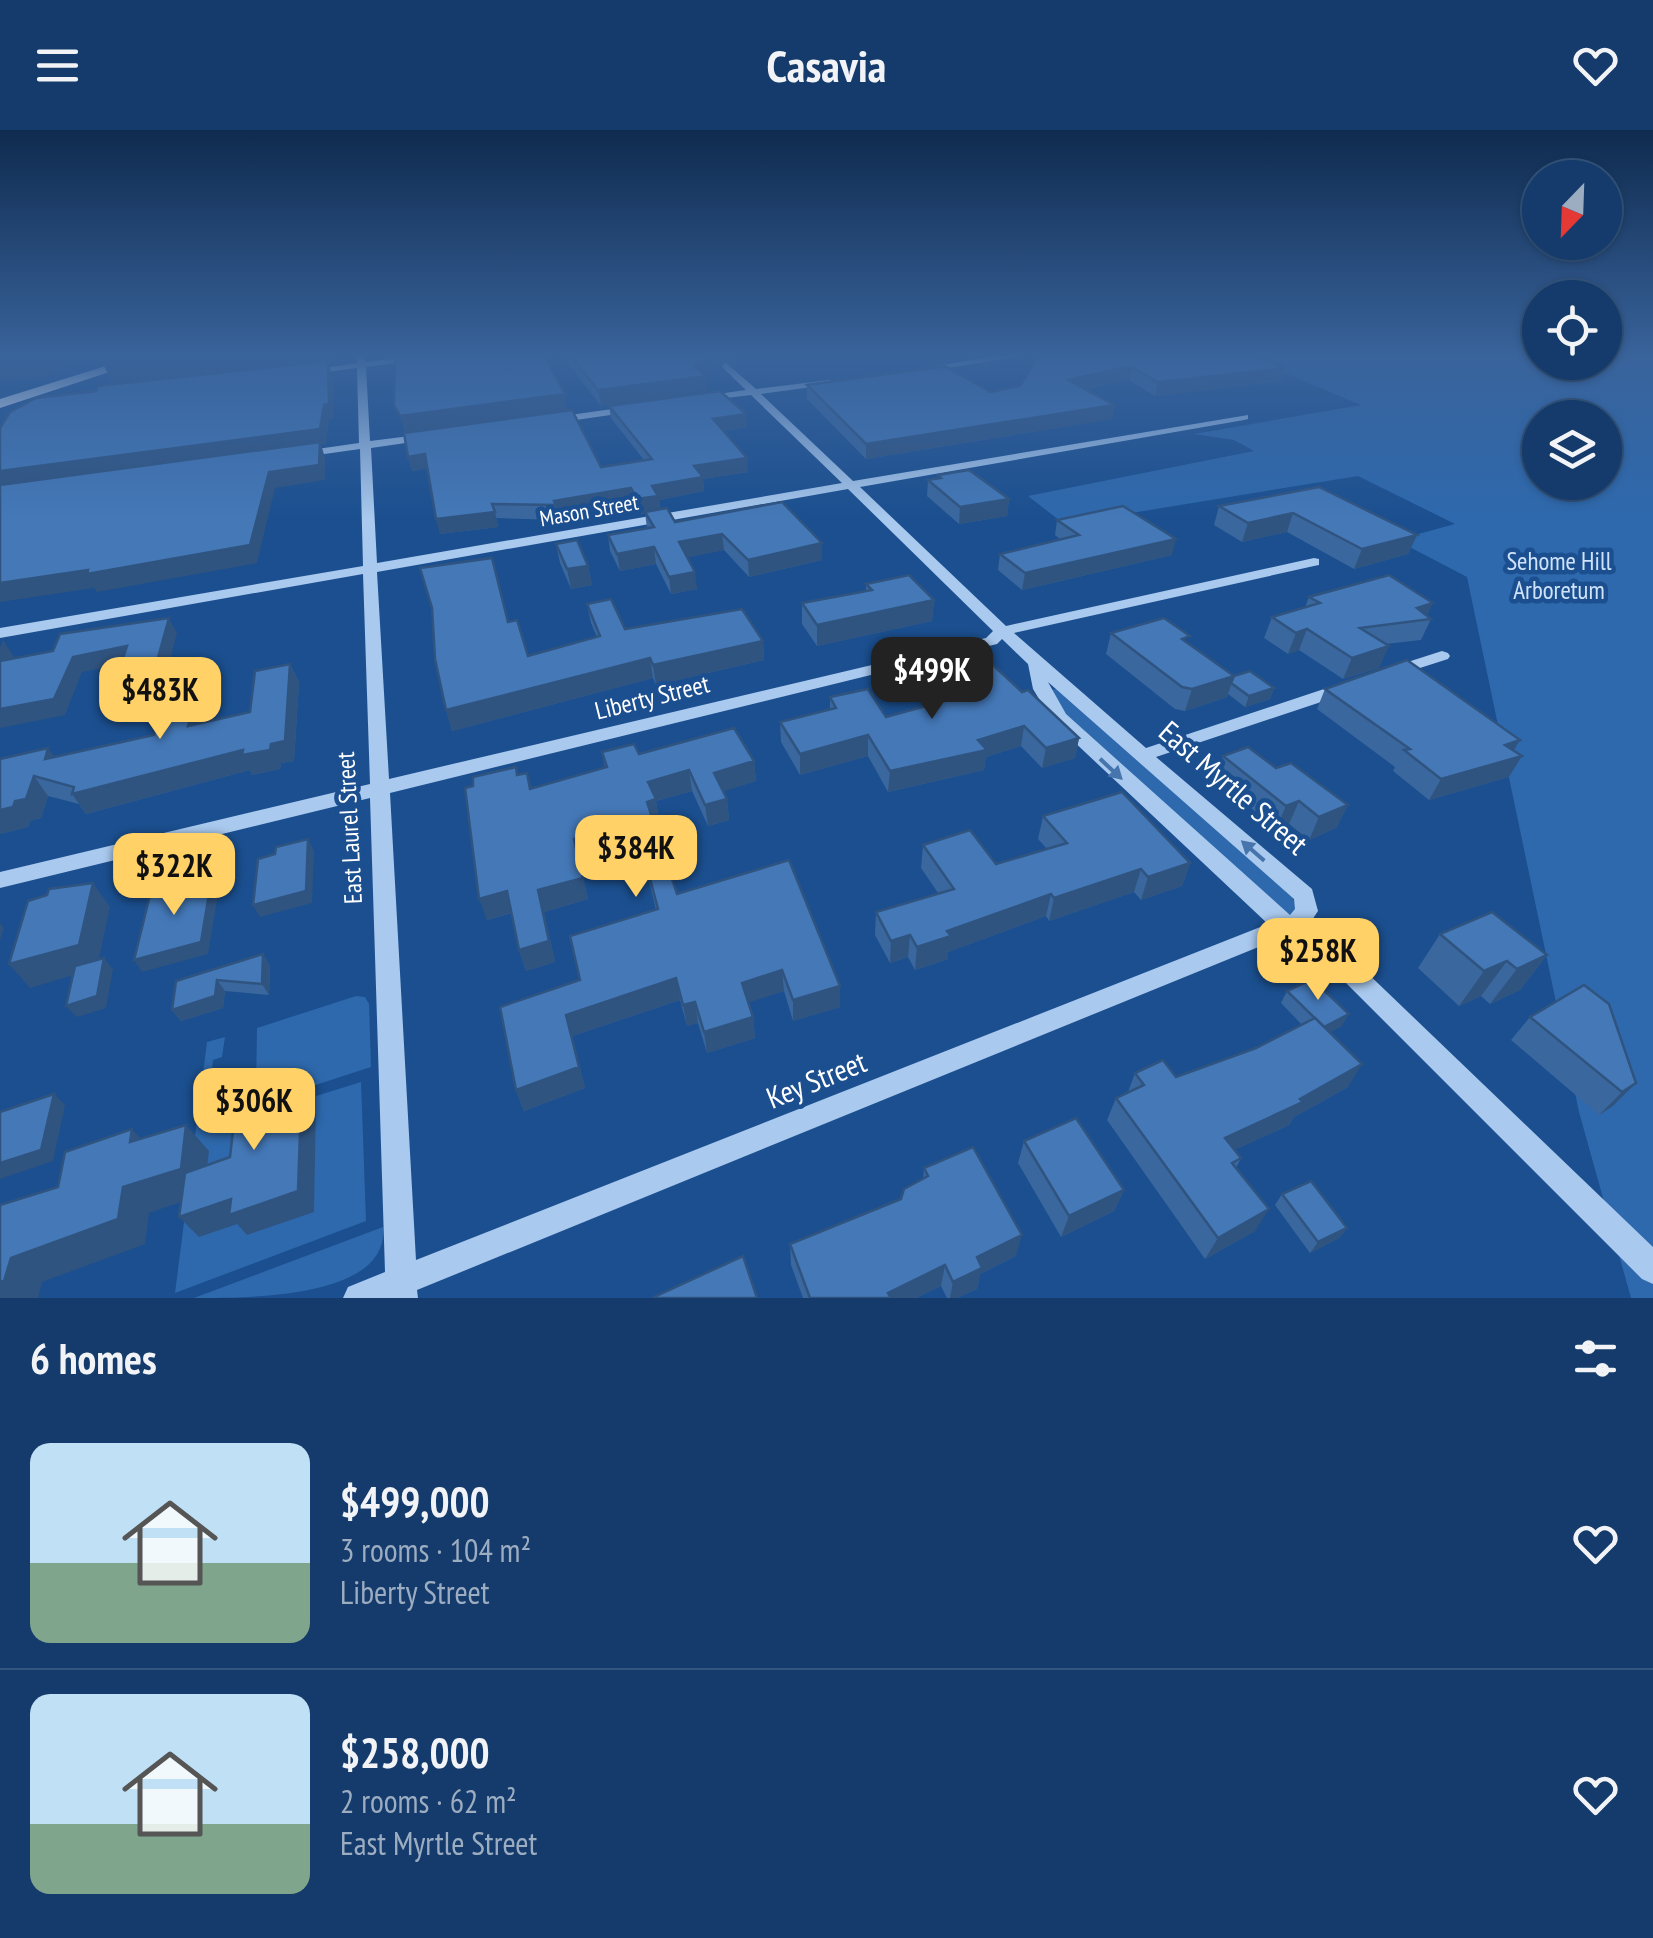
<!DOCTYPE html>
<html lang="en">
<head>
<meta charset="utf-8">
<style>
	:root { --surface:#143b6b; --page:#214673; --text:#f1f3f6; --muted:#9dadc1; --line:#33557e; --accent:#ffd166 }
	body { margin:0; font-family:"PT Sans Narrow",sans-serif; background:var(--page); color:var(--text); height:100vh; display:flex; flex-direction:column; font-size:38px; white-space:nowrap }
	* { box-sizing:border-box; margin:0 }
	p { font-size:32px; color:var(--muted) }
	.icon { flex:none; width:55px; height:55px; fill:none; stroke:currentColor; stroke-width:2; stroke-linecap:round; stroke-linejoin:round }
	.map { position:relative; height:1168px; overflow:hidden }
	.details { display:flex; flex-direction:column; background:var(--surface); flex:1 }
	.details>* { flex:none }
	.needle { width:65px; rotate:203deg }
	.fabs { position:absolute; left:1522px; top:30px; display:grid; gap:20px }
	.fabs a { display:grid; place-items:center; width:100px; height:100px; border-radius:50%; background:var(--surface); box-shadow:0 2px 8px #0004,0 0 0 2px var(--line); font-size:50px }
	.price { position:absolute; translate:-50% -85px; padding:0 22px; border-radius:20px; background:var(--accent); color:#111; font-size:32px; line-height:65px; filter:drop-shadow(0 2px 5px #0008) }
	.price::after { content:''; position:absolute; left:50%; top:60px; width:30px; height:22px; margin-left:-15px; background:inherit; clip-path:polygon(0 0,100% 0,50% 100%) }
	.price.on { background:#222; color:#fff }
	ul { padding:0; list-style:none }
	li { display:flex; align-items:center; gap:30px; height:250px; padding:0 30px }
	li+li { border-top:2px solid var(--line) }
	li span { display:grid; place-items:center; flex:none; width:280px; height:200px; border-radius:20px; color:#555 }
	li>.icon { margin-inline-start:auto }
	span .icon { width:120px; height:120px; fill:#fffc; stroke-width:1 }
	li b { font-size:42px }
	h2 { display:flex; justify-content:space-between; align-items:center; height:120px; padding:0 30px; font-size:42px }
	header { display:flex; justify-content:space-between; align-items:center; height:130px; padding:0 30px; background:var(--surface); font-size:45px; font-weight:800 }
	.map>svg:first-child { display:block }
</style>
</head>
<body>
<header><svg class="icon" aria-label="menu" viewBox="0 0 24 24"><path d="M4 6h16M4 12h16M4 18h16"/></svg>Casavia<svg class="icon" aria-label="heart" viewBox="0 0 24 24"><path d="M12 20l-8-8c-3-5 5-10 8-4 3-6 11-1 8 4z"/></svg></header>
<div class="map">
<svg width="1653" height="1168" viewBox="0 0 1653 1168">
	<rect width="100%" height="100%" fill="#1b4f8f"/>
	<!-- green -->
	<g fill="#2e69ad" fill-rule="evenodd">
		<path d="M 1242,225 L 1540,225 L 1540,232 L 1605,232 L 1605,225 L 1653,225 L 1653,1168 L 1631,1168 L 1579,982 L 1467,447 L 1396,410 L 1455,394 L 1358,346 L 1064,394 L 1028,366 L 1254,321 L 1234,310 L 1194,304 L 1361,275 ZM 1540,288 L 1605,288 L 1605,352 L 1540,352 Z"/>
		<polygon points="1057,559 1290,762 1298,780 1293,786 1282,782 1066,587 1050,560"/>
		<polygon points="356,866 365,867 369,874 371,937 254,975 238,1052 199,1106 249,1090 313,1082 316,966 361,952 366,1091 175,1163 207,912 225,907 222,927 213,930 208,975 256,959 257,898"/>
		<path d="M 383,1097 C 390,1168 251,1168 194,1168 Z"/>
	</g>
	<g fill="none" stroke-linecap="round" stroke-linejoin="round">
		<!-- minor -->
		<g fill="#a9c9ee" fill-rule="evenodd">
			<path d="M 357,225 L 365,225 L 366,232 L 425,225 L 456,225 L 366,237 L 370,311 L 426,304 L 431,307 L 426,310 L 371,318 L 377,433 L 842,353 L 751,265 L 701,271 L 699,269 L 704,266 L 746,260 L 722,237 L 725,232 L 756,259 L 830,250 L 832,252 L 827,255 L 761,264 L 853,351 L 1248,285 L 1248,289 L 1244,290 L 860,357 L 1006,496 L 1314,428 L 1319,429 L 1319,435 L 1314,436 L 1014,503 L 1146,618 L 1336,555 L 1348,555 L 1350,559 L 1348,563 L 1156,627 L 1312,759 L 1318,781 L 1312,790 L 1653,1117 L 1653,1154 L 1642,1149 L 1295,802 L 417,1160 L 418,1168 L 343,1168 L 348,1157 L 385,1142 L 370,668 L 0,758 L 0,742 L 370,654 L 363,444 L 0,508 L 0,498 L 363,436 L 360,319 L 303,327 L 297,324 L 303,321 L 359,313 L 357,238 L 309,244 L 304,241 L 357,233 ZM 848,359 L 993,501 L 986,508 L 389,649 L 377,442 ZM 1002,509 L 1028,534 L 1033,559 L 1053,592 L 1268,794 L 416,1130 L 390,663 L 997,514 ZM 1048,552 L 1294,769 L 1295,779 L 1290,785 L 1066,584 Z"/>
			<polygon points="1003,225 1029,225 922,242 917,239"/>
			<polygon points="634,276 639,279 638,281 555,293 550,290 555,287"/>
			<polygon points="1442,521 1448,523 1450,526 1448,529 1395,546 1387,541 1389,538"/>
		</g>
		<!-- major -->
		<polygon fill="#f0f6ff" fill-rule="evenodd" points="141,225 161,225 0,278 0,269"/>
	</g>
	<!-- wall -->
	<g fill="#3a679d">
		<polygon points="561,225 736,225 729,230 724,228 704,244 601,276"/>
		<polygon points="1035,225 1252,225 1285,238 1281,251 1155,266 1129,250 1120,251 1085,259 1114,275 1112,289 866,329 807,269 807,255 990,262 1020,256 1038,227"/>
		<polygon points="609,276 747,297 723,301 748,342 703,349 704,361 659,370 660,379 675,392 822,413 822,430 749,447 724,420 687,427 697,459 671,464 656,434 620,441 610,421 608,405 647,398 645,383 639,384 633,373 558,385 559,390 496,388 498,397 440,404 427,338 412,341 408,327 601,337 644,330 611,288"/>
		<polygon points="938,345 1009,369 1007,386 959,394 927,366 928,350 938,348"/>
		<polygon points="1319,357 1417,405 1408,424 1354,439 1287,402 1242,412 1214,395 1219,376"/>
		<polygon points="1057,390 1172,425 1022,460 998,440 1000,424 1060,409 1055,405"/>
		<polygon points="556,414 588,436 592,455 571,459 560,433"/>
		<polygon points="866,454 934,470 932,491 817,516 802,494 802,473 866,461"/>
		<polygon points="1309,467 1427,486 1431,489 1421,510 1386,514 1379,538 1343,549 1299,520 1288,524 1264,508 1272,487 1305,477"/>
		<polygon points="587,474 625,499 763,511 764,530 656,555 653,548 452,601 446,580 508,492 528,526 597,507 591,493"/>
		<polygon points="1111,503 1188,513 1234,546 1274,558 1270,569 1245,577 1228,564 1227,567 1185,581 1175,579 1106,524"/>
		<polygon points="290,534 299,552 294,631 281,633 280,639 252,645 250,640 86,684 79,674 48,666 41,688 30,691 28,697 0,704 0,629 54,627 154,605 201,551 211,570 205,592 250,582"/>
		<polygon points="950,550 1022,562 1079,608 1075,628 1042,638 1021,616 986,627 984,640 888,662 868,626 800,645 781,612 780,592 830,579 830,567 886,587 948,569"/>
		<polygon points="1325,559 1514,621 1522,626 1509,647 1429,670 1393,641 1395,637 1317,579"/>
		<polygon points="602,622 754,631 756,651 723,661 727,669 729,690 708,696 692,661 656,671 659,690 653,692 677,764 840,856 840,877 793,891 784,861 748,872 753,887 755,908 707,923 698,893 687,896 680,870 572,906 585,958 524,981 516,960 580,850 656,780 649,751 637,754 626,715 579,730 588,769 544,782 555,832 526,841 519,820 512,783 487,790 473,656 518,645 531,658 605,638"/>
		<polygon points="1223,626 1276,638 1348,675 1336,698 1309,710 1289,694 1276,699 1215,648"/>
		<polygon points="1043,686 1190,733 1182,756 1141,770 1134,762 1049,791 1046,786 948,822 948,829 915,840 908,827 890,833 875,805 876,782 938,763 921,738 923,715 996,734 1047,719 1038,709"/>
		<polygon points="1440,804 1547,825 1520,860 1490,874 1481,866 1459,876 1418,838"/>
		<polygon points="263,824 270,836 269,865 225,861 223,878 181,891 172,880 176,851"/>
		<polygon points="1287,861 1342,896 1330,902 1348,957 1294,987 1289,995 1234,1020 1241,1028 1236,1038 1255,1101 1205,1129 1107,990 1116,968 1128,962 1135,943 1176,947 1256,918 1302,895 1281,873"/>
		<polygon points="1530,887 1636,953 1613,976 1599,985 1511,910"/>
		<polygon points="1024,1011 1124,1060 1114,1081 1061,1107 1018,1033"/>
		<polygon points="924,1038 1016,1126 980,1144 977,1159 957,1168 947,1168 941,1156 916,1168 803,1168 791,1135 790,1114 901,1069 923,1049"/>
		<polygon points="1282,1064 1347,1098 1339,1108 1310,1123 1275,1075"/>
	</g>
	<!-- shaded-wall -->
	<g fill="#305480">
		<polygon points="0,225 334,225 334,232 328,232 332,245 334,289 329,289 326,314 321,314 325,328 325,350 275,358 257,433 97,462 94,458 0,472 0,341 114,256 100,228 69,231 52,246 0,251"/>
		<polygon points="708,225 724,225 724,228 702,246 706,246 707,261 601,276 598,260 695,236"/>
		<polygon points="1132,237 1129,250 1066,263 1068,250"/>
		<polygon points="1285,238 1281,251 1155,266 1158,252"/>
		<polygon points="565,264 567,280 405,303 400,286"/>
		<polygon points="1114,275 1112,289 866,329 866,314"/>
		<polygon points="746,284 747,297 714,302 713,289"/>
		<polygon points="425,324 429,338 412,341 408,327"/>
		<polygon points="747,328 748,342 703,349 704,361 659,370 660,381 639,384 637,369 652,356 694,336"/>
		<polygon points="631,358 633,373 558,385 554,371"/>
		<polygon points="1009,369 1007,386 959,394 960,377"/>
		<polygon points="495,382 498,397 440,404 436,389"/>
		<polygon points="1293,383 1287,402 1242,412 1248,393"/>
		<polygon points="722,404 724,420 680,429 679,412"/>
		<polygon points="1417,405 1408,424 1354,439 1362,419"/>
		<polygon points="1176,409 1172,425 1022,460 1025,443"/>
		<polygon points="822,413 822,430 749,447 748,430"/>
		<polygon points="654,417 656,434 620,441 617,424"/>
		<polygon points="588,436 592,455 571,459 567,439"/>
		<polygon points="695,442 697,459 671,464 669,447"/>
		<polygon points="934,470 932,491 817,516 817,495"/>
		<polygon points="1433,473 1425,490 1417,478"/>
		<polygon points="169,488 177,503 161,565 124,572 114,556"/>
		<polygon points="1307,499 1299,520 1288,524 1296,503"/>
		<polygon points="3,510 16,530 0,555 0,517"/>
		<polygon points="763,511 764,530 656,555 653,535"/>
		<polygon points="127,516 136,532 82,542 65,585 0,598 0,579 73,527"/>
		<polygon points="1389,516 1379,538 1343,549 1352,528"/>
		<polygon points="650,528 653,548 452,601 446,580"/>
		<polygon points="290,534 299,552 294,631 281,633 280,639 252,645 250,640 86,684 72,664 243,620"/>
		<polygon points="1234,546 1227,567 1185,581 1192,559"/>
		<polygon points="201,551 211,570 199,615 188,596"/>
		<polygon points="1274,558 1270,569 1245,577 1249,566"/>
		<polygon points="1024,596 1021,616 986,627 984,640 888,662 890,641"/>
		<polygon points="868,605 868,626 800,645 800,624"/>
		<polygon points="1079,608 1075,628 1042,638 1046,618"/>
		<polygon points="1520,610 1508,630 1522,626 1509,647 1429,670 1441,649 1505,615"/>
		<polygon points="48,618 62,637 45,629"/>
		<polygon points="754,631 756,651 716,664 714,643"/>
		<polygon points="689,640 692,661 656,671 659,690 650,692 647,672 648,652"/>
		<polygon points="34,646 48,666 41,688 30,691 28,697 0,704 0,680 15,671"/>
		<polygon points="727,669 729,690 708,696 705,675"/>
		<polygon points="1299,671 1289,694 1276,699 1286,676"/>
		<polygon points="1348,675 1336,698 1309,710 1319,687"/>
		<polygon points="622,694 626,715 579,730 588,769 544,782 555,832 526,841 519,820 538,760 574,709"/>
		<polygon points="308,709 314,721 312,773 260,787 253,775"/>
		<polygon points="645,730 649,751 637,754 633,733"/>
		<polygon points="1190,733 1182,756 1141,770 1148,747"/>
		<polygon points="1141,739 1134,762 1049,791 1054,768"/>
		<polygon points="212,746 219,758 208,824 142,842 134,830"/>
		<polygon points="93,753 110,777 97,838 30,858 9,834"/>
		<polygon points="507,761 514,782 487,790 479,769"/>
		<polygon points="1051,764 1046,786 948,822 948,829 915,840 917,817 947,801"/>
		<polygon points="0,793 4,798 0,810"/>
		<polygon points="910,805 908,827 890,833 891,811"/>
		<polygon points="263,824 270,836 269,865 262,854"/>
		<polygon points="1547,825 1520,860 1490,874 1517,839"/>
		<polygon points="104,828 113,839 106,878 77,887 66,876"/>
		<polygon points="1507,831 1481,866 1459,876 1484,841"/>
		<polygon points="782,840 784,861 744,874 742,853"/>
		<polygon points="676,848 680,870 572,906 585,958 524,981 516,960 566,885"/>
		<polygon points="217,850 225,861 223,878 181,891 172,880"/>
		<polygon points="840,856 840,877 793,891 793,870"/>
		<polygon points="695,872 698,893 687,896 683,875"/>
		<polygon points="1349,884 1342,896 1317,909 1323,897"/>
		<polygon points="753,887 755,908 707,923 704,902"/>
		<polygon points="1362,934 1348,957 1294,987 1289,995 1213,1030 1225,1008"/>
		<polygon points="302,944 316,966 314,1082 247,1105 237,1094 199,1107 179,1087"/>
		<polygon points="1636,953 1613,976 1599,985 1622,962"/>
		<polygon points="54,964 65,975 53,1031 0,1049 0,1033"/>
		<polygon points="186,995 209,1021 204,1064 149,1083 145,1114 42,1152 38,1168 0,1168 0,1152 11,1128 123,1057"/>
		<polygon points="132,999 157,1026 130,1012"/>
		<polygon points="1124,1060 1114,1081 1061,1107 1069,1086"/>
		<polygon points="1269,1079 1255,1101 1205,1129 1218,1108"/>
		<polygon points="1347,1098 1339,1108 1310,1123 1318,1112"/>
		<polygon points="1022,1105 1016,1126 980,1144 977,1159 957,1168 950,1168 953,1152 977,1127"/>
		<polygon points="945,1135 941,1156 916,1168 888,1168 888,1163"/>
	</g>
	<!-- building -->
	<g fill="#4478b7" stroke="#305480" stroke-width="2.5">
		<polygon points="395,225 544,225 565,264 400,286 394,275"/>
		<polygon points="570,225 708,225 695,236 706,246 598,260"/>
		<polygon points="1039,225 1252,225 1285,238 1158,252 1132,237 1122,238 1068,250 1114,275 866,314 807,255 945,236 990,262 1020,256"/>
		<polygon points="328,231 329,274 324,275 320,299 0,341 0,298 10,282 36,268 96,261 99,256"/>
		<polygon points="720,261 746,284 713,289 747,328 694,336 703,347 652,356 658,366 637,369 631,358 554,371 556,375 492,374 495,382 436,389 425,324 408,327 404,303 572,280 601,337 652,329 609,276"/>
		<polygon points="320,312 319,335 269,342 250,415 87,444 88,440 0,453 0,355"/>
		<polygon points="969,340 1009,369 960,377 928,350 941,348 938,345"/>
		<polygon points="1319,357 1417,405 1362,419 1293,383 1248,393 1219,376"/>
		<polygon points="782,372 822,413 748,430 722,404 679,412 695,442 669,447 654,417 617,424 608,405 654,397 645,382 667,378 675,392"/>
		<polygon points="1123,376 1176,409 1025,443 1000,424 1079,405 1057,390"/>
		<polygon points="577,410 588,436 567,439 556,414"/>
		<polygon points="492,428 508,492 517,490 528,526 600,506 587,474 611,469 625,499 742,479 763,511 653,535 650,528 446,580 435,529 432,478 420,438"/>
		<polygon points="909,445 934,470 817,495 802,473 872,460 866,454"/>
		<polygon points="1389,445 1433,473 1417,478 1431,489 1360,498 1389,516 1352,528 1307,499 1296,503 1272,487 1320,473 1309,467"/>
		<polygon points="169,488 152,549 114,556 127,516 73,527 54,569 0,579 0,531 53,521 60,504"/>
		<polygon points="1164,488 1190,506 1182,509 1234,546 1192,559 1182,557 1111,503"/>
		<polygon points="1407,530 1520,610 1505,615 1522,626 1441,649 1404,620 1410,619 1325,559"/>
		<polygon points="290,534 285,611 271,614 270,620 242,625 243,620 72,664 74,657 34,646 26,669 15,671 13,677 0,680 0,629 48,618 45,629 154,605 169,557 201,551 188,596 250,582 255,541"/>
		<polygon points="994,536 1022,562 1028,560 1079,608 1046,618 1024,596 978,610 987,620 890,641 868,605 800,624 780,592 836,578 830,567 868,559 886,587 966,565 950,550"/>
		<polygon points="1250,541 1274,558 1249,566 1231,553 1234,546"/>
		<polygon points="734,598 754,631 714,643 727,669 705,675 689,640 648,652 656,669 647,672 677,764 789,730 840,856 793,870 782,840 742,853 753,887 704,902 695,872 683,875 676,848 566,885 579,937 516,960 500,877 580,850 570,806 658,779 645,730 633,733 622,694 574,709 583,748 538,760 549,811 519,820 507,761 479,769 465,658 473,656 473,647 516,637 517,645 527,643 530,659 607,637 602,622 634,614 639,624"/>
		<polygon points="1248,617 1276,638 1291,633 1348,675 1319,687 1299,671 1286,676 1223,626"/>
		<polygon points="1122,662 1190,733 1148,747 1141,739 1054,768 1051,764 947,801 951,806 917,817 910,805 891,811 876,782 954,759 923,715 970,700 996,734 1067,713 1043,686"/>
		<polygon points="308,709 306,761 253,775 258,729 275,724 276,717"/>
		<polygon points="212,746 201,812 134,830 151,761"/>
		<polygon points="93,753 79,815 9,834 28,771 47,765 49,759"/>
		<polygon points="1492,782 1547,825 1517,839 1507,831 1484,841 1440,804"/>
		<polygon points="263,824 262,854 217,850 215,866 172,880 176,851"/>
		<polygon points="104,828 97,866 66,876 75,836"/>
		<polygon points="1312,849 1349,884 1324,897 1287,861"/>
		<polygon points="1584,855 1609,874 1636,953 1622,962 1530,887"/>
		<polygon points="1315,888 1362,934 1300,969 1303,972 1225,1008 1241,1028 1232,1033 1269,1079 1218,1108 1116,968 1144,955 1135,943 1163,930 1176,947 1256,918"/>
		<polygon points="302,944 298,1061 229,1085 231,1069 179,1087 185,1043 230,1027 237,965"/>
		<polygon points="54,964 41,1020 0,1033 0,982"/>
		<polygon points="1076,988 1124,1060 1069,1086 1024,1011"/>
		<polygon points="186,995 181,1039 123,1057 118,1089 11,1128 4,1151 0,1152 0,1075 58,1057 65,1022 132,999 130,1012"/>
		<polygon points="973,1017 1022,1105 977,1127 982,1138 953,1152 945,1135 888,1163 891,1168 810,1168 790,1114 901,1069 904,1059 928,1046 924,1038"/>
		<polygon points="1311,1051 1347,1098 1318,1112 1282,1064"/>
		<polygon points="743,1126 757,1168 654,1168 654,1167"/>
	</g>
	<!-- one-way arrows -->
	<defs><path id="oneway-solid" d="M-6-.8H1V-3.2L6.5 0L1 3.2V.8H-6Z" transform="scale(2.5)"/></defs>
	<g fill="#4674ac">
		<use href="#oneway-solid" transform="translate(1111 639) rotate(43)"/>
		<use href="#oneway-solid" transform="translate(1253 721) rotate(-139)"/>
	</g>
	<!-- sky -->
	<linearGradient id="sky" x2="0" y2="1"><stop stop-color="#0f2b4f"/><stop offset="0.58" stop-color="#39639b"/><stop offset="1" stop-color="#39639b" stop-opacity="0"/></linearGradient>
	<rect width="1653" height="389" fill="url(#sky)"/>
	<g text-anchor="middle" dominant-baseline="central" stroke-width="9" stroke-linejoin="round" paint-order="stroke">
		<!-- far-street labels -->
		<g font-size="22" fill="#fff" stroke="#1b4f8f">
			<text transform="translate(589 380) rotate(-10)">Mason Street</text>
		</g>
		<!-- park labels -->
		<g font-size="25" fill="#cfe3fa" stroke="#1b4f8f">
			<text x="1559" y="431">Sehome Hill<tspan x="1559" dy="29">Arboretum</tspan></text>
		</g>
		<!-- street labels -->
		<g font-size="25" fill="#fff" stroke="#1b4f8f">
			<text transform="translate(652 567) rotate(-14)">Liberty Street</text>
			<text transform="translate(349 698) rotate(-93)">East Laurel Street</text>
		</g>
		<!-- near-street labels -->
		<g font-size="30" fill="#fff" stroke="#1b4f8f">
			<text transform="translate(1234 657) rotate(41)">East Myrtle Street</text>
			<text transform="translate(816 949) rotate(-22)">Key Street</text>
		</g>
	</g>
</svg>
<div class="fabs">
<a><svg class="needle" viewBox="-14 -14 28 28"><path d="M0-13l5 13h-10z" fill="#e53935"/><path d="M0 13l5-13h-10z" fill="#9dadc1"/></svg></a>
<a><svg class="icon" aria-label="locate" viewBox="0 0 24 24"><circle cx="12" cy="12" r="6"/><path d="M12 2v4M12 18v4M2 12h4M18 12h4"/></svg></a>
<a><svg class="icon" aria-label="layers" viewBox="0 0 24 24"><path d="M12 4l9 5-9 5-9-5zM3 14l9 5 9-5"/></svg></a>
</div>
<b class="price on" style="left:932px;top:592px">$499K</b>
<b class="price" style="left:160px;top:612px">$483K</b>
<b class="price" style="left:636px;top:770px">$384K</b>
<b class="price" style="left:174px;top:788px">$322K</b>
<b class="price" style="left:1318px;top:873px">$258K</b>
<b class="price" style="left:254px;top:1023px">$306K</b>
</div>
<section class="details">
<h2>6 homes<svg class="icon" aria-label="filters" viewBox="0 0 24 24"><path d="M4 7h16M4 17h16"/><circle cx="9" cy="7" r="2"/><circle cx="15" cy="17" r="2"/></svg></h2>
<ul>
<li><span style="background:linear-gradient(#bfe0f5 60%,#7fa58c 0)"><svg class="icon" aria-label="home" viewBox="0 0 24 24"><path d="M3 11l9-7 9 7M6 9v11h12V9"/></svg></span><div><b>$499,000</b><p>3 rooms · 104 m²</p><p>Liberty Street</p></div><svg class="icon" aria-label="heart" viewBox="0 0 24 24"><path d="M12 20l-8-8c-3-5 5-10 8-4 3-6 11-1 8 4z"/></svg></li>
<li><span style="background:linear-gradient(#bfe0f5 65%,#7fa58c 0)"><svg class="icon" aria-label="home" viewBox="0 0 24 24"><path d="M3 11l9-7 9 7M6 9v11h12V9"/></svg></span><div><b>$258,000</b><p>2 rooms · 62 m²</p><p>East Myrtle Street</p></div><svg class="icon" aria-label="heart" viewBox="0 0 24 24"><path d="M12 20l-8-8c-3-5 5-10 8-4 3-6 11-1 8 4z"/></svg></li>
</ul>
</section>
</body>
</html>
